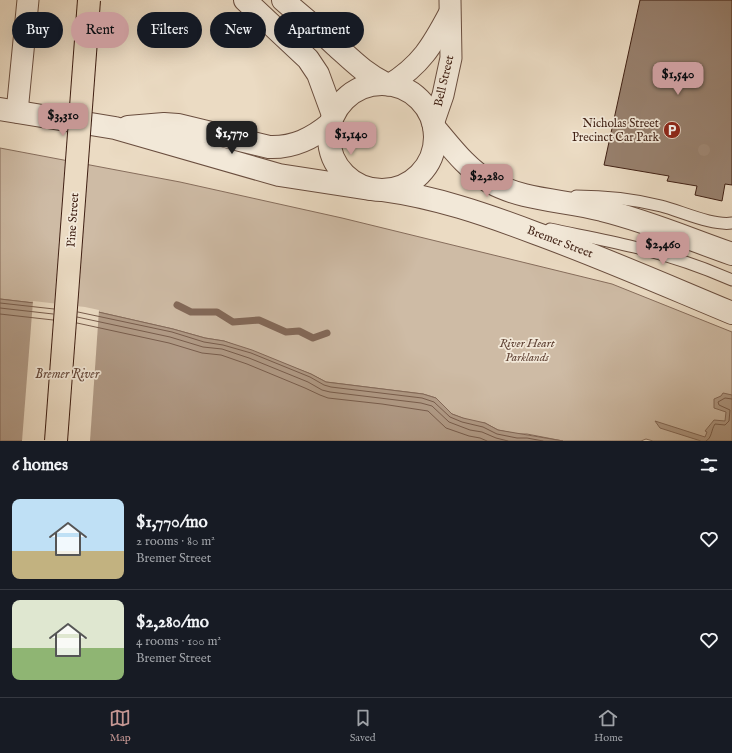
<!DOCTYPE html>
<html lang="en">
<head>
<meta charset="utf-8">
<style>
	:root { --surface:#171b24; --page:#20242c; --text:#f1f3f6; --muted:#9ea1a6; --line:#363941; --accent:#c59692 }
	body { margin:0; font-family:"IM FELL English",serif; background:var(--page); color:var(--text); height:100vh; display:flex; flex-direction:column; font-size:15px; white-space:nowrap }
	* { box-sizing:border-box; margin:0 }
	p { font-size:13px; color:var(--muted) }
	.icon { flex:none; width:22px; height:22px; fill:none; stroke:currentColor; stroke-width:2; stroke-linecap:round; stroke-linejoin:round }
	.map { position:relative; height:441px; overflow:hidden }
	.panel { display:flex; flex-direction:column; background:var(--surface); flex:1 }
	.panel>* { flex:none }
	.guide { position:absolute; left:12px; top:12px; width:400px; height:36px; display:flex; gap:8px }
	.price { position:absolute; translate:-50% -34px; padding:0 9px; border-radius:8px; background:var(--accent); color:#111; font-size:13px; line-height:26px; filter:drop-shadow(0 1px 2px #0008) }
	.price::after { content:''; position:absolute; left:50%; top:24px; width:12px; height:9px; margin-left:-6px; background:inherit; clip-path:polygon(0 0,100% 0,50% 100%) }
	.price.active { background:#222; color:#fff }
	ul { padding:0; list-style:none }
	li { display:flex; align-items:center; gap:12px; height:100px; padding:0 12px }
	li+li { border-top:1px solid var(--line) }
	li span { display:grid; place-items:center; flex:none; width:112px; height:80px; border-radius:8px; color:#555 }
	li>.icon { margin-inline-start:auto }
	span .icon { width:48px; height:48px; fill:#fffc; stroke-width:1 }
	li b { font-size:17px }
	h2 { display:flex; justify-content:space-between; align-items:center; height:48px; padding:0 12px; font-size:17px }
	.chip { padding:0 14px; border-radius:18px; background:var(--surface); box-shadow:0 4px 16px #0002; font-size:14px; line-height:36px }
	.chip.active { background:var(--accent); color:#111 }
	.menu { display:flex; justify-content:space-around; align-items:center; height:56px; border-top:1px solid var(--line); background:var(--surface); font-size:11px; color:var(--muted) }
	.menu a { display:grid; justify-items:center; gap:2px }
	.menu .active { color:var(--accent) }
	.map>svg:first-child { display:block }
</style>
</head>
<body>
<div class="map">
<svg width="732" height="441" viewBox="0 0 732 441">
	<rect width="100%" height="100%" fill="#ebdbc3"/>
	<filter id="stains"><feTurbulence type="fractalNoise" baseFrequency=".005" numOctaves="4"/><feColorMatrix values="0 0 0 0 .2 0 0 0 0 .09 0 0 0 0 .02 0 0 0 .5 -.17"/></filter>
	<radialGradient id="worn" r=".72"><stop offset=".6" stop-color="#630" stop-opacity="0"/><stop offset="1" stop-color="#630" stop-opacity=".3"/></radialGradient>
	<!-- green -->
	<polygon fill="#cebba5" stroke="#866d5c" points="0,148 180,182 342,218 612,284 732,332 732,441 653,441 646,439 641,441 563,441 527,434 517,434 498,430 485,423 473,422 452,414 436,398 423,394 326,382 311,374 224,341 205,338 173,329 85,309 0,299"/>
	<!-- water -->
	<g fill="#b19b87" stroke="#836959">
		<polygon points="0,299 85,309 173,329 205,338 224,341 252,350 311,374 326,382 423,394 436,398 452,414 463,418 485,423 498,430 563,441 0,441"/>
		<polygon points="723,393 732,395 732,441 701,441 660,428 655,421 705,437 707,432 705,431 714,420 725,421 726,412 714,408 714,399 721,396"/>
	</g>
	<!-- pier -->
	<polygon fill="#ebdbc3" points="33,301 85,307 99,310 90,441 22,441"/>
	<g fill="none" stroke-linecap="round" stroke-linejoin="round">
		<!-- shore -->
		<g stroke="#785d4d" stroke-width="1">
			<polyline points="0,303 54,309"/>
			<polyline points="0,308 53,314"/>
			<polyline points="78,312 172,332 204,342 223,345 251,353 310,377 324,385 331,387 422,398 434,402 450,417 462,422 483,427 497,434 517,438 527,438 543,441"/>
			<polyline points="0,314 53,320"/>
			<polyline points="77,317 170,337 203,347 222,349 249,358 308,382 322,390 330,392 421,403 432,406 449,422 470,430 482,432 496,438 508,441"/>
			<polyline points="77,323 169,343 202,353 221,355 247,364 305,388 320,395 328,398 382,404 428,411 446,428 469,436 480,438 487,441"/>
			<path d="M 706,441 C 712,438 711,430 715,424 L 725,425 L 729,421 L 730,410 L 719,405 L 718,402 L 725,398 L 732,399"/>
		</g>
		<!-- stream -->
		<polyline stroke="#836959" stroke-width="7" points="177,305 191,312 217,312 233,322 259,320 286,332 299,331 313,338 327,333"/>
	</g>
	<!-- building -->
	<polygon fill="#98816f" stroke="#3f1f13" points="640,0 732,0 732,185 725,184 722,201 695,195 697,186 667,181 669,176 604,165"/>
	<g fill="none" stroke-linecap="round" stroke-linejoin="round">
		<defs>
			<g id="service">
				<path d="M 576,196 C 605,196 633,199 661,206 C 681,211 712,226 732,223"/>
				<path d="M 550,229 C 578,235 606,240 634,247 C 667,255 700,266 732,280"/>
			</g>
			<g id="minor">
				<path d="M 389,85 C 421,65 432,46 449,14"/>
				<polyline points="17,112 28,0"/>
				<polyline points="433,124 443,95 451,58 450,0"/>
			</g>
			<g id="tertiary">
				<polyline points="245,0 308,59 318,74 333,115"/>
				<path d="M 283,0 C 300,15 318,29 335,45 C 353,61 364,73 386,84"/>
				<circle cx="382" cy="137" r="53"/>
				<polyline points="0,109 115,128 279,175 370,189"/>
				<path d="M 128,127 L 164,124 L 178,125 L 269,147 C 293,148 312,139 331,123"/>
				<path d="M 434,127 C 451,147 467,169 490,182 C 524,201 566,200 602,210 C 647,221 689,239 732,254"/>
				<path d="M 383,190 C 435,197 485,214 535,233 C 601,257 667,286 732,313"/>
			</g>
		</defs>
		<!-- service casing -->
		<use href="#service" stroke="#6a4e3f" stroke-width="13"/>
		<!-- minor casing -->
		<use href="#minor" stroke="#6a4e3f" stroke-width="23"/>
		<!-- tertiary casing -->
		<use href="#tertiary" stroke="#6a4e3f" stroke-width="24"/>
		<!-- service -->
		<use href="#service" stroke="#f2e8d8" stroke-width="11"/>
		<!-- minor -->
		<use href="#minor" stroke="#f2e8d8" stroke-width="21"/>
		<!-- tertiary -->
		<use href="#tertiary" stroke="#f2e8d8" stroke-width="22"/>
		<defs>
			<polyline id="primary-bridge" points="56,441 89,0"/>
		</defs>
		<!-- primary-bridge casing -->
		<use href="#primary-bridge" stroke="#3f1f13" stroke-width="24" stroke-linecap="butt"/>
		<!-- primary-bridge -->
		<use href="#primary-bridge" stroke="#ebdbc3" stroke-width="22"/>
	</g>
	<!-- trees -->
	<circle fill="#a08977" cx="704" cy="150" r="6"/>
	<!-- icons -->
	<defs>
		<symbol id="parking-disc" viewBox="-11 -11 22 22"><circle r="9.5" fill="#8f2418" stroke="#f2e8d8"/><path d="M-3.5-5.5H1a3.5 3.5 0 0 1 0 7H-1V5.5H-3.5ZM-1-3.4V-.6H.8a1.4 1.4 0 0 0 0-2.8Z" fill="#fff"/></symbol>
	</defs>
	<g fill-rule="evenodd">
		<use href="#parking-disc" x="662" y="120" width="20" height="20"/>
	</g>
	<g text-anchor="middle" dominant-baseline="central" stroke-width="3.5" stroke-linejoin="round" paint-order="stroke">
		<!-- street labels -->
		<g font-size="12" fill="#3f1f13" stroke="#f2e8d8">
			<text transform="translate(444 81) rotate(-77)">Bell Street</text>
			<text transform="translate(73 220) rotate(-86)">Pine Street</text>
			<text transform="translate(560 242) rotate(21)">Bremer Street</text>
		</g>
		<!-- poi labels -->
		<g font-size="12" fill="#3f1f13" stroke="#f2e8d8" text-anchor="end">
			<text x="659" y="123">Nicholas Street<tspan x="659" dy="14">Precinct Car Park</tspan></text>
		</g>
		<!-- park labels -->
		<g font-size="12" font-style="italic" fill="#634638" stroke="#f2e8d8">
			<text x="527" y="343">River Heart<tspan x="527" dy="14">Parklands</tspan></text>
		</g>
		<!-- water labels -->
		<g font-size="13" font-style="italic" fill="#674a3c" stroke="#f2e8d8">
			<text x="67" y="374">Bremer River</text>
		</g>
	</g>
	<rect width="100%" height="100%" filter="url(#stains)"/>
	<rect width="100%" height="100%" fill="url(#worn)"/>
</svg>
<b class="price" style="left:678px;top:96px">$1,540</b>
<b class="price" style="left:63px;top:137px">$3,310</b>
<b class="price active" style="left:232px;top:155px">$1,770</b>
<b class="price" style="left:351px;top:156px">$1,140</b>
<b class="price" style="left:487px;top:198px">$2,280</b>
<b class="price" style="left:663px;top:266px">$2,460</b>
<div class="guide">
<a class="chip">Buy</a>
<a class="chip active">Rent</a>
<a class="chip">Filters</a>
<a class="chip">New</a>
<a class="chip">Apartment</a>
</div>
</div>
<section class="panel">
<h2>6 homes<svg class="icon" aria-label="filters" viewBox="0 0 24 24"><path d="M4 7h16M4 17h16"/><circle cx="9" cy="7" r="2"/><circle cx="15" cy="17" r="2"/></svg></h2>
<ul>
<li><span style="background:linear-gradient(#bfe0f5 65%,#c2b280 0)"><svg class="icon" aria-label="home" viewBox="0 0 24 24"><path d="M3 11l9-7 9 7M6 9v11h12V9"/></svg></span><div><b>$1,770/mo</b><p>2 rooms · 80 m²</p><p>Bremer Street</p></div><svg class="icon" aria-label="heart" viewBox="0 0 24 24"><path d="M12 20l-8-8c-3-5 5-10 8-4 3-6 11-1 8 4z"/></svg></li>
<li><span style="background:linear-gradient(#dfe7d0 60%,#8fb573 0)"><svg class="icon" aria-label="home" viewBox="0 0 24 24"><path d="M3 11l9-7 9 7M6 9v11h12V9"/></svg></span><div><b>$2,280/mo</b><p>4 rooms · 100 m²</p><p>Bremer Street</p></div><svg class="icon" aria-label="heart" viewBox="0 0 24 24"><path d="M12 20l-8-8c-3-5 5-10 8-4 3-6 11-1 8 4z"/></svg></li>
</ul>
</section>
<nav class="menu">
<a class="active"><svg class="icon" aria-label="map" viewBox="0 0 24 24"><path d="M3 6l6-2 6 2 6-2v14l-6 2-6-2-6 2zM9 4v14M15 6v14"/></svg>Map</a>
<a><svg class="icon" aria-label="saved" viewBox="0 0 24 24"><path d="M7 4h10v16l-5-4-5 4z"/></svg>Saved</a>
<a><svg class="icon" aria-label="home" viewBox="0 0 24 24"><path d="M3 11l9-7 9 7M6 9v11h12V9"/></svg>Home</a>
</nav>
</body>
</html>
